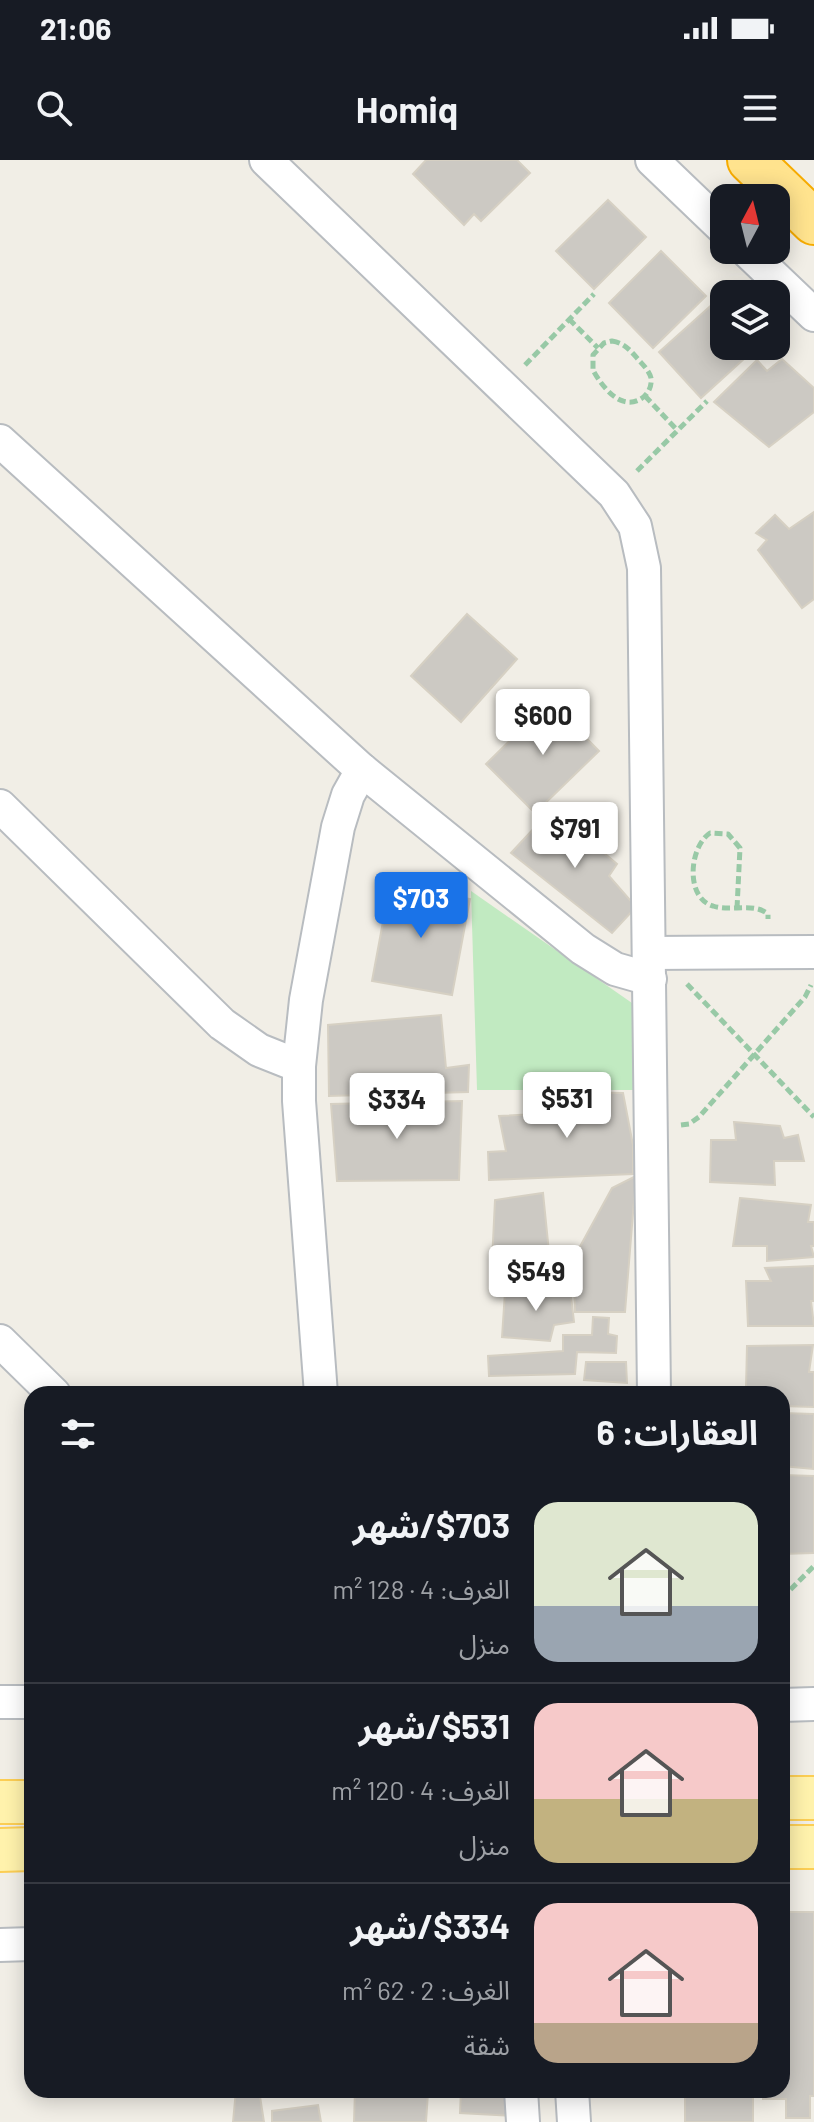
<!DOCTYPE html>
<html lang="ar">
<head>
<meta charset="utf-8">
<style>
	:root { --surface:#171b24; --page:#20242c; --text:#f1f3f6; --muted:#9ea1a6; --line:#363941; --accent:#1a73e8 }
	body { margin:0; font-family:Barlow,"Noto Sans Arabic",sans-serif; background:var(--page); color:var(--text); direction:rtl; height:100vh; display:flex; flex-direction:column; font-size:30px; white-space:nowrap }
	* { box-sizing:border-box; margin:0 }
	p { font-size:26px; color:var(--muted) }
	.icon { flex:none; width:44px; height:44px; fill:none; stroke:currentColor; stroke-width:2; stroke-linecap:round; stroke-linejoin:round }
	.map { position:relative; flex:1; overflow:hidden; direction:ltr }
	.drawer { position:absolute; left:24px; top:1226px; width:766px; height:712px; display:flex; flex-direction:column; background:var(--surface); border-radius:24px; box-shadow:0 4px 20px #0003; direction:rtl }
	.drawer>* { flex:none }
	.needle { width:52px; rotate:7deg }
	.buttons { position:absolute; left:710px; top:24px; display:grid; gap:16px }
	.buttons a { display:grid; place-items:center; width:80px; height:80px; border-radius:16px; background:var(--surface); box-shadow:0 4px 20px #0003; font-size:40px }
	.price { position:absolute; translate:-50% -68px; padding:0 18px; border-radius:8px; background:#fff; color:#222; font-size:26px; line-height:52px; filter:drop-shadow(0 2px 4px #0008) }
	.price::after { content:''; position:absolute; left:50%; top:48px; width:24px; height:18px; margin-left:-12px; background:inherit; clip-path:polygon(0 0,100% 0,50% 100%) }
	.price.on { background:var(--accent); color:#fff }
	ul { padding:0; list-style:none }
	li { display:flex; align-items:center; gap:24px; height:200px; padding:0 32px }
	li+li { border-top:2px solid var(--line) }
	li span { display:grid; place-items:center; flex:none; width:224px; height:160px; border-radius:24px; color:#555 }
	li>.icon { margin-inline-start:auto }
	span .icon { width:96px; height:96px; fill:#fffc; stroke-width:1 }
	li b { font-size:34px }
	h2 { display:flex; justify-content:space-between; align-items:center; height:96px; padding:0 32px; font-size:34px }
	.status { display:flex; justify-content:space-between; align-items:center; height:56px; padding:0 40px; background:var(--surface); direction:ltr }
	.status svg { height:22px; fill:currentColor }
	header { display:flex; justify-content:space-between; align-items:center; height:104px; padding:0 32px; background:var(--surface); font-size:36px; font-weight:700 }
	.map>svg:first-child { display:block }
</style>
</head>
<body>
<div class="status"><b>21:06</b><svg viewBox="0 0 49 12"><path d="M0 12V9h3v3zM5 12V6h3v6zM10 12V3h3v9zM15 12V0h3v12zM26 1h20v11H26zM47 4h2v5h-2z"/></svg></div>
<header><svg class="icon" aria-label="menu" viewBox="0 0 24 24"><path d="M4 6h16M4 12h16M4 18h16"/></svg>Homiq<svg class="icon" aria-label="search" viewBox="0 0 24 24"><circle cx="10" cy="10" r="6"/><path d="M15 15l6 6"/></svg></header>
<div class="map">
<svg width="814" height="1962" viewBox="0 0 814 1962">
	<rect width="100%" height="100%" fill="#f1eee6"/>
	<!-- green -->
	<polygon fill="#c1eac1" points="471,731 632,843 640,876 643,919 634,930 477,930"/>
	<!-- building -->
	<g fill="#ccc9c3" stroke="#d6d0c3" stroke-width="2">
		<polygon points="426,0 517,0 530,13 481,61 474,54 464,65 413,14"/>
		<polygon points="608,40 646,77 594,129 556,91"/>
		<polygon points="661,91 706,136 653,188 609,143"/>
		<polygon points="715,142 724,153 724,186 754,186 756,188 701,238 659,192"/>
		<polygon points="782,199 814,228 814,252 769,287 714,242 757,200 767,211"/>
		<polygon points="814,352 814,439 802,448 758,390 767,380 756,373 775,355 789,369"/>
		<polygon points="467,454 517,499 461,562 411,516"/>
		<polygon points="550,541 599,591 535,653 486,604"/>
		<polygon points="552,649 617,704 609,716 636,747 612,773 511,693"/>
		<polygon points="390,724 470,739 452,835 372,821"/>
		<polygon points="441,855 446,908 469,905 468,932 329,936 328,865"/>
		<polygon points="561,932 623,933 633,985 633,1014 489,1020 488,992 506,991 499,956 555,953"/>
		<polygon points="462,941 459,1020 337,1021 331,944"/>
		<polygon points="734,962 780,966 784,978 798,975 804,1001 774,1001 775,1025 710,1022 711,980 736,980"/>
		<polygon points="636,1016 625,1152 575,1152 574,1126 491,1123 495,1040 543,1033 549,1092 577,1092 612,1028"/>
		<polygon points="740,1038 811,1045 808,1062 814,1062 814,1086 811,1086 814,1097 767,1101 767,1086 733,1086"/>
		<polygon points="814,1106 814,1141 811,1141 814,1166 748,1166 746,1121 771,1121 765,1108"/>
		<polygon points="570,1127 574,1162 554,1165 550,1181 502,1177 505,1132"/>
		<polygon points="593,1157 609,1158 608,1174 617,1176 616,1193 577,1192 575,1214 489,1216 488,1196 563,1191 563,1175 592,1175"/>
		<polygon points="813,1185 809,1212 814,1212 814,1247 782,1246 782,1234 746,1228 747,1186"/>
		<polygon points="586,1202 626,1202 627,1223 584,1220"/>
		<polygon points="782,1253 814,1254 813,1309 782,1306"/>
		<polygon points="782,1315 814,1316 814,1393 782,1394"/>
		<polygon points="782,1752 814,1752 814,1936 810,1936 810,1958 786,1958 786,1939 763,1939 763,1930 782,1930"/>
		<polygon points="236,1930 259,1930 264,1962 233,1962"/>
		<polygon points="355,1930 428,1933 426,1962 354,1962"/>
		<polygon points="461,1930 514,1930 516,1956 460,1953"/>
		<rect x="685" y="1930" width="68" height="32"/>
		<polygon points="318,1945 321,1962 272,1962 272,1951"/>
	</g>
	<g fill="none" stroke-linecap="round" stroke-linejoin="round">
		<defs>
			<g id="minor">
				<polyline points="266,0 614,334 635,366 644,408 654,1234"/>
				<polyline points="652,0 724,69"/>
				<polyline points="746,90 814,155"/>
				<polyline points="0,281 362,610 583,789 615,809 650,819"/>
				<polyline points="0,646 222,864 259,890 299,906"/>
				<polyline points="650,793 814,792"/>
				<polyline points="0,1181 54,1234"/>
				<polyline points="321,1234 299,941 299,906 306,840 338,667 348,635 362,610"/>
				<polyline points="0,1542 32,1542"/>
				<polyline points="782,1545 814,1544"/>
				<polyline points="0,1785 32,1784"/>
				<polyline points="521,1930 523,1962"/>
				<polyline points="572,1930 574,1962"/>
			</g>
			<g id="major">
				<polyline points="782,1638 814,1638"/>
				<polyline points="0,1642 32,1642"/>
				<polyline points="782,1687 814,1687"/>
				<polyline points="0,1690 32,1689"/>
			</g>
			<polyline id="highway" points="750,0 814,62"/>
		</defs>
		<!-- minor casing -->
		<use href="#minor" stroke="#b8bcc0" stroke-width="36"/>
		<!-- major casing -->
		<use href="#major" stroke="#fcce54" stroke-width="46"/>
		<!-- highway casing -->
		<use href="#highway" stroke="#f6ab00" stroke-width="48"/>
		<!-- path -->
		<g stroke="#98c9a6" stroke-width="5" stroke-dasharray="8 4" stroke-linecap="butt">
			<polyline points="569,159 598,188"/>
			<path d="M 612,181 C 624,183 629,189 637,198 C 642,204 649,210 651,218 C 653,234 637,246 623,241 C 611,238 598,220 593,210 L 593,195 L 604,183 Z"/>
			<polyline points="525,205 594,134"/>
			<polyline points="645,236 678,271"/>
			<polyline points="637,311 707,241"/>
			<path d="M 737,748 L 740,688 L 728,674 L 710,673 C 689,687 685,738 713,746 C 730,752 754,742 768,754 L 768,759"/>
			<polyline points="687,824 814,957"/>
			<polyline points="681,965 689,964 699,957 805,837 811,825"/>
			<polyline points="782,1438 814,1406"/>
		</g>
		<!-- minor -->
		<use href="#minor" stroke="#fff" stroke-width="32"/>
		<!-- major -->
		<use href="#major" stroke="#fff2ac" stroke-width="42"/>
		<!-- highway -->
		<use href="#highway" stroke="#ffe38e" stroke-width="44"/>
	</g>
</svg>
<div class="buttons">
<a><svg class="needle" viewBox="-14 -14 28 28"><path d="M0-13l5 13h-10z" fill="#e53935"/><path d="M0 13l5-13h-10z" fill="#9ea1a6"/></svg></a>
<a><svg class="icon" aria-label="layers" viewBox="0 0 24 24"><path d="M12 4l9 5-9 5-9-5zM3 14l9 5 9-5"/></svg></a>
</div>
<b class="price" style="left:543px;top:597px">$600</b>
<b class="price" style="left:575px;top:710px">$791</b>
<b class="price on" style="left:421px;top:780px">$703</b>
<b class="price" style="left:567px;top:980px">$531</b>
<b class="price" style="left:397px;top:981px">$334</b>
<b class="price" style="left:536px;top:1153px">$549</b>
<section class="drawer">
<h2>العقارات: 6<svg class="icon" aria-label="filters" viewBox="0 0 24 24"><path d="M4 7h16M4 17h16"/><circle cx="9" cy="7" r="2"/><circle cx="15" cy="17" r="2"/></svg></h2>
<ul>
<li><span style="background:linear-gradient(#dfe7d0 65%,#9aa5b1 0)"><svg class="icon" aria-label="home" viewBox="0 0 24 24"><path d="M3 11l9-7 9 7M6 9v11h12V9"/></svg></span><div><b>$703/شهر</b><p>الغرف: 4 · 128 m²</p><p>منزل</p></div></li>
<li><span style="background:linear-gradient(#f6c9c9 60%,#c2b280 0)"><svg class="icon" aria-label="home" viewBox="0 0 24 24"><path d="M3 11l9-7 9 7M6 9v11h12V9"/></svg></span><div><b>$531/شهر</b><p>الغرف: 4 · 120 m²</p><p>منزل</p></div></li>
<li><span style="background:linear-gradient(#f6c9c9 75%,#b9a48a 0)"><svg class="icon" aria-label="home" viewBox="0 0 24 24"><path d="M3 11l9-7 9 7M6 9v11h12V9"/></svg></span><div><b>$334/شهر</b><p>الغرف: 2 · 62 m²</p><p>شقة</p></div></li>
</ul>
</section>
</div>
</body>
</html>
